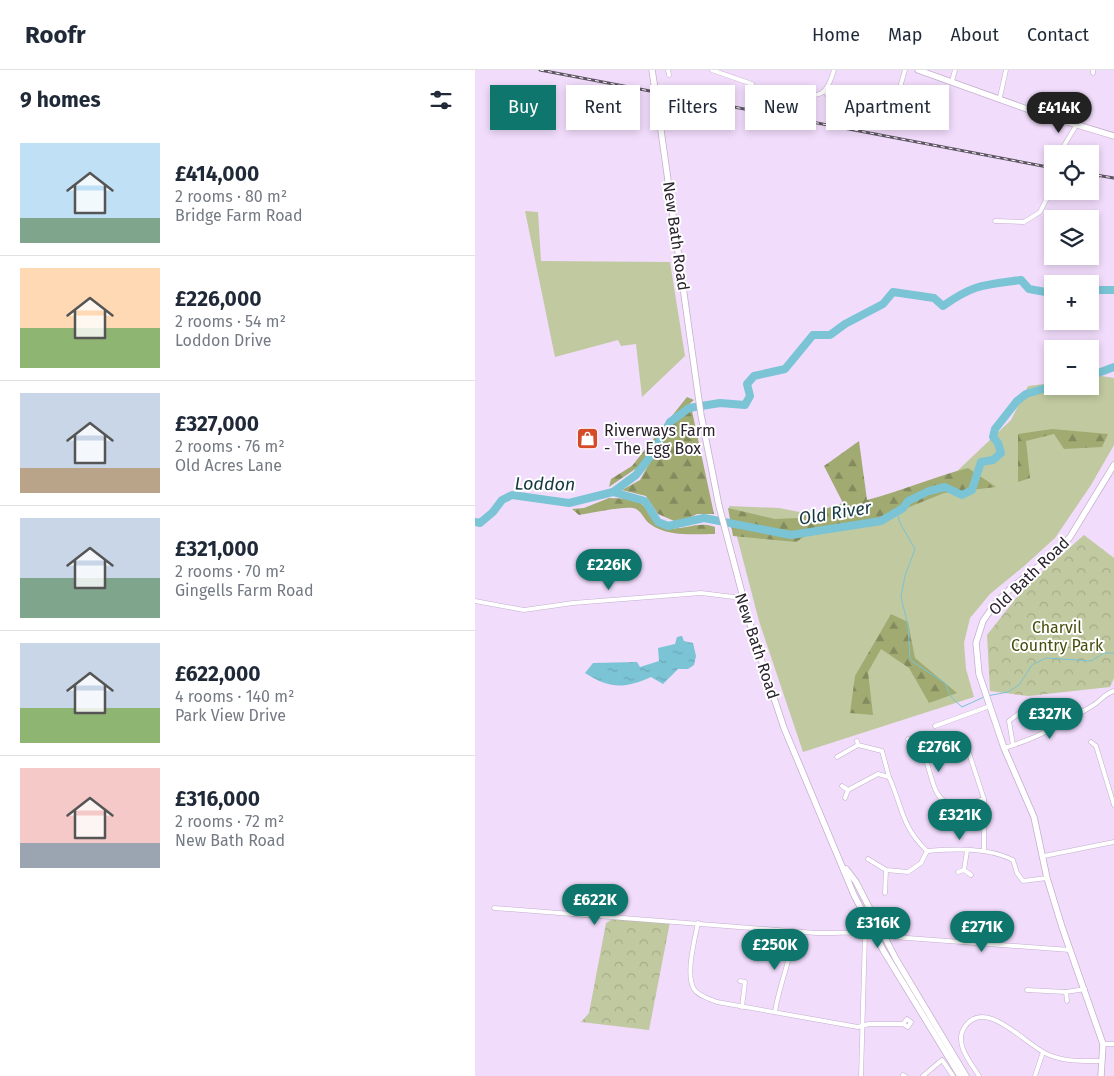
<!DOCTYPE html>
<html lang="en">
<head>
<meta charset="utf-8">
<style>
	:root { --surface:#fff; --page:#f2f2f3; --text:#1f2937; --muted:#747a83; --line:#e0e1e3; --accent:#0f766e }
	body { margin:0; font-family:"Fira Sans",sans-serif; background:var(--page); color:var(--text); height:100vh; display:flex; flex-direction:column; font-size:19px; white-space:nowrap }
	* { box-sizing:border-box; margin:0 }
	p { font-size:16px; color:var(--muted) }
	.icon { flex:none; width:28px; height:28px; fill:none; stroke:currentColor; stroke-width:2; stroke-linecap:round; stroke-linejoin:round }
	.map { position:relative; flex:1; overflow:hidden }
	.details { display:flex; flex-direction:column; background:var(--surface); width:475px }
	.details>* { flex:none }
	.top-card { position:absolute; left:15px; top:15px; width:475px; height:45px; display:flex; gap:10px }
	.tools { position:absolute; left:569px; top:75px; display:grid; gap:10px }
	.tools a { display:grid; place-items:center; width:55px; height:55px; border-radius:0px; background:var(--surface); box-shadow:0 2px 8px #0003; font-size:25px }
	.price { position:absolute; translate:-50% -42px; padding:0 11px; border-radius:18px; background:var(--accent); color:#fff; font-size:16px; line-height:32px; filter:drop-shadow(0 1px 2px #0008) }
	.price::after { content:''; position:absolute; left:50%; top:30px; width:15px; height:11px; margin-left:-8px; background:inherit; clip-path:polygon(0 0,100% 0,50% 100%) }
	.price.current { background:#222; color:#fff }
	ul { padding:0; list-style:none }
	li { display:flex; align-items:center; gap:15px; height:125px; padding:0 20px }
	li+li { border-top:1px solid var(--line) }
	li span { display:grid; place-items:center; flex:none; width:140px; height:100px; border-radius:0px; color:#555 }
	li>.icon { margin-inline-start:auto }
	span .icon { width:60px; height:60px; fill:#fffc; stroke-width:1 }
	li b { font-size:21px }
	h2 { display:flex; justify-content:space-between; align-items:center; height:60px; padding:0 20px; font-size:21px }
	.tag { padding:0 18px; border-radius:0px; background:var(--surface); box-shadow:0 2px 8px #0003; font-size:18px; line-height:45px }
	.tag.current { background:var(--accent); color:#fff }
	header { display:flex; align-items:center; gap:30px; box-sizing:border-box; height:70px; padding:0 25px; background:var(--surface); border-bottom:1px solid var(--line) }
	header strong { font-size:24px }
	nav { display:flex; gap:28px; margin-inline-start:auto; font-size:18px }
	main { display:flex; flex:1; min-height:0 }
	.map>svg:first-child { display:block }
</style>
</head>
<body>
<header>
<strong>Roofr</strong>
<nav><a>Home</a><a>Map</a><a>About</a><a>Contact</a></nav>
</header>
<main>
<section class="details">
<h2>9 homes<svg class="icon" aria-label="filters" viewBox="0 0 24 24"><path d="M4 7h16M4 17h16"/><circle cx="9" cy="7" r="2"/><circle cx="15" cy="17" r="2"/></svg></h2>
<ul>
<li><span style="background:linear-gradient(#bfe0f5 75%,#7fa58c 0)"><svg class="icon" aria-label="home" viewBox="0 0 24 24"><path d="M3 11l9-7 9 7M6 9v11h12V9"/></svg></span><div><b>£414,000</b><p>2 rooms · 80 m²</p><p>Bridge Farm Road</p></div></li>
<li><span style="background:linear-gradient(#ffd9b3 60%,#8fb573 0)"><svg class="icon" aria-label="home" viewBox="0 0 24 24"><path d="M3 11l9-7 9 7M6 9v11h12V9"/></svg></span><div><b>£226,000</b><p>2 rooms · 54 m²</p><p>Loddon Drive</p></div></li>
<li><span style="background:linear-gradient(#c9d6e8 75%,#b9a48a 0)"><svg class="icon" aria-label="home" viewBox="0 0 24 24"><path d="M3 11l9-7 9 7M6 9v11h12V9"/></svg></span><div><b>£327,000</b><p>2 rooms · 76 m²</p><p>Old Acres Lane</p></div></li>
<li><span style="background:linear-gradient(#c9d6e8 60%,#7fa58c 0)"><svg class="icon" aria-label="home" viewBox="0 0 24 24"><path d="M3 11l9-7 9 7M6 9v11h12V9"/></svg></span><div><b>£321,000</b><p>2 rooms · 70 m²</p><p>Gingells Farm Road</p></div></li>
<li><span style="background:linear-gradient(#c9d6e8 65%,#8fb573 0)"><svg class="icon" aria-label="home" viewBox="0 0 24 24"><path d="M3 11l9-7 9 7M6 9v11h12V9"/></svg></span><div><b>£622,000</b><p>4 rooms · 140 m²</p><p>Park View Drive</p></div></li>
<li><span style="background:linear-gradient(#f6c9c9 75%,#9aa5b1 0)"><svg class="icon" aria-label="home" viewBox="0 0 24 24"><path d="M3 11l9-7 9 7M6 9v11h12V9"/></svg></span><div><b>£316,000</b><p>2 rooms · 72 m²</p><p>New Bath Road</p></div></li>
</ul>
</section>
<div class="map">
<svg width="639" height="1006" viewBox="0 0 639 1006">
	<defs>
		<pattern id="forest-firs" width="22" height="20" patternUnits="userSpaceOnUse" patternTransform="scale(1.25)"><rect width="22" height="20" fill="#a0aa71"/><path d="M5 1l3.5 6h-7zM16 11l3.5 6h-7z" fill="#838a5d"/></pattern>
		<pattern id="park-crowns" width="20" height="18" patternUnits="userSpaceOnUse" patternTransform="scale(1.25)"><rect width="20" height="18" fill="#c1c9a0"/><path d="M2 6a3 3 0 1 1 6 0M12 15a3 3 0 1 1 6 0" fill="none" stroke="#a6ac8a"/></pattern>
		<pattern id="water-ripples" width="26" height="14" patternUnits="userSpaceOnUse" patternTransform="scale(1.25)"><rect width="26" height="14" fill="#7ac4d5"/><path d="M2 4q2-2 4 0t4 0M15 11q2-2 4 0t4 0" fill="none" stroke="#6aa8b7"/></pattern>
	</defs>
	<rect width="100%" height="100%" fill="#f1dcfb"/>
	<!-- grass -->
	<g fill="#c1c9a0">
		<polygon points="50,141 63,142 66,191 195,192 210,286 167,327 161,274 146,276 143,270 80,287"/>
		<polygon points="626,306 639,308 639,375 616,415 580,468 548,497 515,524 495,548 489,573 491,599 499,627 328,682 284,551 254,436 304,438 345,446 479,404 536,350 553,316 577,313 578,316 615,316 615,308"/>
	</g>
	<!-- forest -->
	<g fill="url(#forest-firs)">
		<polygon points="212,327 219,330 191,354 179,379 163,397 134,417 136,409 157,396"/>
		<polygon points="215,340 217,341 239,444 222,444 204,453 183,444 171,426 147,420 165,410 196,354"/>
		<polygon points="577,359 633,364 627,377 589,379 579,364 551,371 555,408 543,412 543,364"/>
		<path d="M 384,371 L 392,430 C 426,421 459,407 493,398 L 521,417 L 469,423 L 432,438 L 401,456 L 341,459 L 321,472 L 258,466 L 253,438 L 300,449 L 323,448 L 368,433 L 349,396 Z"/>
		<path d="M 134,428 C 144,429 156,427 165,433 C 175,440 178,452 190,457 C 205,463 221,450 240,457 L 240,464 C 220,464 192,467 175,454 C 168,449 167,440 158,438 C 148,436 116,443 104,445 L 97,439 L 109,438 Z"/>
		<polygon points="416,544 433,552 440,588 482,623 454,633 434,598 406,579 393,602 398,645 375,643 380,606"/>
	</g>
	<!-- park -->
	<g fill="url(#park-crowns)">
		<polygon points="609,465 639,488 639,608 635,617 553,626 515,621 512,565 550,517"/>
		<polygon points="138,849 195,852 174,960 106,952 114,943 131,853"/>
	</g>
	<!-- water -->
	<path fill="url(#water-ripples)" d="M 207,566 L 209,571 L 218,573 L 221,586 L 219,595 L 213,599 L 203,599 L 188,614 L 176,607 C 149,619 135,619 110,603 L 118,593 L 162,592 L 165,597 L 184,591 L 183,578 L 200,574 L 202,567 Z"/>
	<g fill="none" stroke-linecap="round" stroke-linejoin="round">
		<!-- stream -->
		<g stroke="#7ac4d5" stroke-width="1">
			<polyline points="422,442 425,453 440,479 430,506 426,527 433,556 435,588 438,592 470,613 476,627 487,637 509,627"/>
			<polyline points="512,626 533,622 544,615 557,595 571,588 616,591 629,583 639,583"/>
		</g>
		<!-- river -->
		<g stroke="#7ac4d5" stroke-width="8">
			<polyline points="581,214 587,214"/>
			<polyline points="615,220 639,220"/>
			<polyline points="615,306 639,297"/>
			<polyline points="138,422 170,431 183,452 193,456 229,448 316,465 406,451 428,438 433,431 454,421 470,417 487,425 497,420 506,392 518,390 526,383 523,373 518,367 520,359 542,331 551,324 578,316"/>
			<path d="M 0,452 L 5,453 L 18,442 L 27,430 L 37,425 L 94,433 L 138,422 L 161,405 L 178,383 L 195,352 L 214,338 L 245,333 L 270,335 L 275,326 L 272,314 L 279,306 L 310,299 L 338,265 L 355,265 L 370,254 L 408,234 L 418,222 L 459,228 L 468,236 C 499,214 509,215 546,210 L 554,219 L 576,223 L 578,221"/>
		</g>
		<defs>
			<g id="street">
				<polyline points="193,0 194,5"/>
				<polyline points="237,0 277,14"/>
				<polyline points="618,3 618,0"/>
				<polyline points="477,11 480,0"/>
				<polyline points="350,21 356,30 383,34 386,42"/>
				<path d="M 320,23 C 345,29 352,25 359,0"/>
				<polyline points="525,27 531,0"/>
				<polyline points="421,31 430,0"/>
				<polyline points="584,84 602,54"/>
				<polyline points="520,151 549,152 565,142 578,116"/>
				<polyline points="0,531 49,540 98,533 226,523 267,528"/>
				<polyline points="460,656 515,636"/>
				<path d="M 433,669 C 461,676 448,731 479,735 C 489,736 500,731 509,729"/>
				<polyline points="616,672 621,676 639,735"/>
				<polyline points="538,675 534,651 547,641"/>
				<path d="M 529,678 C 561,669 589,653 617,636 C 626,631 629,624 639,621"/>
				<polyline points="493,680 509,729 509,781"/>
				<polyline points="362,687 383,675"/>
				<path d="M 414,707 C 428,738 426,756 452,781"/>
				<polyline points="367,716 373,720 403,704 414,707 407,681 383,675 382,671"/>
				<polyline points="370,728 373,720"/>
				<polyline points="466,739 471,732"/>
				<polyline points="569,786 639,772"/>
				<path d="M 393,789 L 411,800 L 433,802 L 446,793 L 452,781 C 480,779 513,777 538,790 L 542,803 L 548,811 L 572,808"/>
				<polyline points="489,800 496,805"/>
				<polyline points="483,802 489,800 492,781"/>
				<polyline points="410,823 411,800"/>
				<path d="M 19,838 L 341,863 C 366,864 395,859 419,867 L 595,880"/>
				<path d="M 223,853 C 220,868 210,905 219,919 C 223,926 235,929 242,932 L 383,957 L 394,954 L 428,954 L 432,949 L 436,952 L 433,957 L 428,954"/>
				<polyline points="265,911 270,912 267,937"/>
				<polyline points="552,920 591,922 610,919"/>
				<polyline points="591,922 592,931"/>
				<path d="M 300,942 C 304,914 317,889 318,861"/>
				<polyline points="628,974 639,974"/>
				<polyline points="428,1005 430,1006"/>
				<polyline points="386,1006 390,864"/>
				<polyline points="448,1006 467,990 478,1006"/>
				<path d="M 504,1006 C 496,993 479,974 489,958 C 510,925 551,976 574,985 C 591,992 608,991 627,991"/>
				<polyline points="560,1006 568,982"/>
			</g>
			<g id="primary">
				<polyline points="177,0 179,13"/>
				<polyline points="443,0 563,43 639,66"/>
				<polyline points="182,32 226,345 244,436 278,565 309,658 379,825 408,880 485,1006"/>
				<polyline points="371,799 381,812 421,889 491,1006"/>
				<polyline points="626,1006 628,974 587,857 572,808 559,747 529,678 504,604 501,573 508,551 520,534 536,518 577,486 595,467 639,395"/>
			</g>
		</defs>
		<!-- street casing -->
		<use href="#street" stroke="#c3afcc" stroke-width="5"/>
		<!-- primary casing -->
		<use href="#primary" stroke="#c3afcc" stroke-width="7"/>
		<!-- street -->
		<use href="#street" stroke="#fff" stroke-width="4"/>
		<!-- primary -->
		<use href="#primary" stroke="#fff" stroke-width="5.5"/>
		<defs>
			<g id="rail">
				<polyline points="65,0 578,98"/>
				<polyline points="615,104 639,108"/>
			</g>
		</defs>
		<!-- rail casing -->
		<use href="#rail" stroke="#5f5464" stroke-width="3"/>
		<!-- rail -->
		<use href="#rail" stroke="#fff" stroke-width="1" stroke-dasharray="4" stroke-linecap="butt"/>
		<defs>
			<polyline id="primary-bridge" points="179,13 182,32"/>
		</defs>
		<!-- primary-bridge casing -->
		<use href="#primary-bridge" stroke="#c3afcc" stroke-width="7" stroke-linecap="butt"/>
		<!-- primary-bridge -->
		<use href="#primary-bridge" stroke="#fff" stroke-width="5.5"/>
	</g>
	<!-- icons -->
	<defs>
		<symbol id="shop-square" viewBox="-11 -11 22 22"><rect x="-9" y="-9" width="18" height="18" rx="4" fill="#d54b2a" stroke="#fff"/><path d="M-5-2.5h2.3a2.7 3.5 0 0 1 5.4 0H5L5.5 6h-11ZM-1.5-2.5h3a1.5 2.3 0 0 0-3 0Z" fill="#fff"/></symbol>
	</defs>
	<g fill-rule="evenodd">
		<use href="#shop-square" x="100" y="356" width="25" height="25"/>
	</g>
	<g text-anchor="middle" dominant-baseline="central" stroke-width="4" stroke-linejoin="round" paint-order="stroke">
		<!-- street labels -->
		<g font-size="16" fill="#2a222d" stroke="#fff">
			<text transform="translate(201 166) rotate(82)">New Bath Road</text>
			<text transform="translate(554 506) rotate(-44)">Old Bath Road</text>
			<text transform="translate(282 576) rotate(72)">New Bath Road</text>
		</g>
		<!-- poi labels -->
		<g font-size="16" fill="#2a222d" stroke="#fff" text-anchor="start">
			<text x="129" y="360">Riverways Farm<tspan x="129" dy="18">- The Egg Box</tspan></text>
		</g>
		<!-- park labels -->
		<g font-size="16" fill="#464e0b" stroke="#fff">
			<text x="582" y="557">Charvil<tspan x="582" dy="18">Country Park</tspan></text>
		</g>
		<!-- water labels -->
		<g font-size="18" font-style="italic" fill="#153941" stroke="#fff">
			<text transform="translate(70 414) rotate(1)">Loddon</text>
			<text transform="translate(360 443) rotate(-9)">Old River</text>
		</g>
	</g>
</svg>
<div class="tools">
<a><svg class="icon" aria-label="locate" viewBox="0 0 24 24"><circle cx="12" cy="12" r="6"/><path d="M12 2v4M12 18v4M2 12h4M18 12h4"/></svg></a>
<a><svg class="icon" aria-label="layers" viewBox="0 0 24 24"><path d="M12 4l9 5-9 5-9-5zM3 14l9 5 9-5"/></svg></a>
<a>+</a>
<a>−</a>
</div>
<b class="price current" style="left:584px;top:64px">£414K</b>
<b class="price" style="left:134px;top:521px">£226K</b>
<b class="price" style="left:575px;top:670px">£327K</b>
<b class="price" style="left:464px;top:703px">£276K</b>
<b class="price" style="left:485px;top:771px">£321K</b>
<b class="price" style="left:120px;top:856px">£622K</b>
<b class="price" style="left:403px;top:879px">£316K</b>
<b class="price" style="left:507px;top:883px">£271K</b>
<b class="price" style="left:300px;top:901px">£250K</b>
<div class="top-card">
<a class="tag current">Buy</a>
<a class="tag">Rent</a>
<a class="tag">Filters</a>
<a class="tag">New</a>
<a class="tag">Apartment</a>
</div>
</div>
</main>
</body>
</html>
